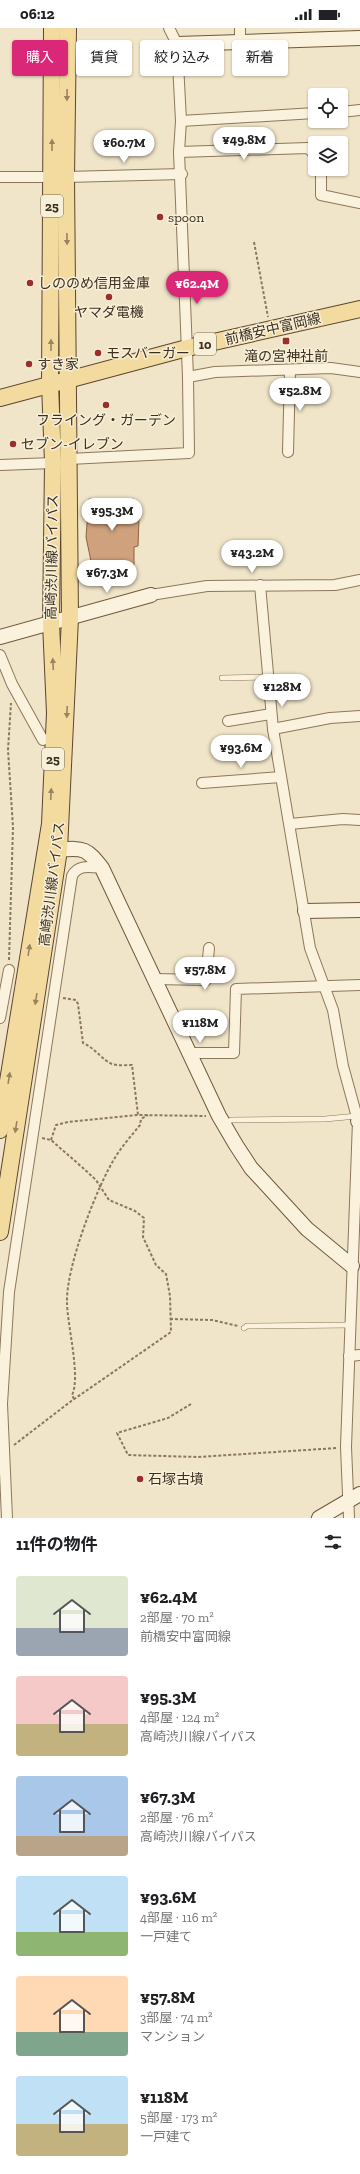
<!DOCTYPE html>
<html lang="ja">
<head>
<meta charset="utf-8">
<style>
	:root { --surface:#fff; --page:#f2f2f2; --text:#202124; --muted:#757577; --accent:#db2777 }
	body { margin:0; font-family:"Zilla Slab","Noto Sans JP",serif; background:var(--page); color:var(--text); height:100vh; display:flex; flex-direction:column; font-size:15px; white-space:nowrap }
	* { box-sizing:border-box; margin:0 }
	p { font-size:13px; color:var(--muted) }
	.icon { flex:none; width:22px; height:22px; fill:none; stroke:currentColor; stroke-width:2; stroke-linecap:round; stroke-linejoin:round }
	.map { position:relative; height:1490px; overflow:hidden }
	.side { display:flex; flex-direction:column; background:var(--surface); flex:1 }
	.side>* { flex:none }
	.banner { position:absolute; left:12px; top:12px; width:336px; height:36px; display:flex; gap:8px }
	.fabs { position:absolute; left:308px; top:60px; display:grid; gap:8px }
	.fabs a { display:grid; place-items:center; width:40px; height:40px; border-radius:4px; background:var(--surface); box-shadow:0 1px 3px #0004; font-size:20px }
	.price { position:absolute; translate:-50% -34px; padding:0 9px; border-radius:14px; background:#fff; color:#222; font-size:13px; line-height:26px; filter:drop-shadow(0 1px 2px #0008) }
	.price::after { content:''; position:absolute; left:50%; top:24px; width:12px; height:9px; margin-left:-6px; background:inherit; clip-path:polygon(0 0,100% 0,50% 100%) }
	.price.active { background:var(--accent); color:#fff }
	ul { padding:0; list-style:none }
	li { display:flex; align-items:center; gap:12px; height:100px; padding:0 16px }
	li span { display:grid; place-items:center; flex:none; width:112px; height:80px; border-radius:4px; color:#555 }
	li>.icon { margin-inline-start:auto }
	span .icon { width:48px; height:48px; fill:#fffc; stroke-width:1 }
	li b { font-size:17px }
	h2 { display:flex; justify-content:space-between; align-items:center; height:48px; padding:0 16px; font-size:17px }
	.tag { padding:0 14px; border-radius:4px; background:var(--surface); box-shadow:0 1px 3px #0004; font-size:14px; line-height:36px }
	.tag.active { background:var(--accent); color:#fff }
	.status { display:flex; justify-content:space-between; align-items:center; height:28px; padding:0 20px; background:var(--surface); direction:ltr }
	.status svg { height:11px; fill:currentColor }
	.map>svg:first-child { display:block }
</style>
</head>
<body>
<div class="status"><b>06:12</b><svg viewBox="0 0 49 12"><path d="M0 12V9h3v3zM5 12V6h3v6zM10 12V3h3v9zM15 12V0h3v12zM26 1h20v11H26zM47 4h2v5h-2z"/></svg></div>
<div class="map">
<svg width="360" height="1490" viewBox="0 0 360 1490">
	<rect width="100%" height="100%" fill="#f0e5c8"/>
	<!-- building -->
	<polygon fill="#cfa17d" stroke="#8d6141" points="89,471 134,471 134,490 139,491 138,518 134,519 134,538 92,538 86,509"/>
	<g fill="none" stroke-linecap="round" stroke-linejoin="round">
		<defs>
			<g id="lane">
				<polyline points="222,650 268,649"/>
				<polyline points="225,1096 231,1092 325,1091 357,1088"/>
				<polyline points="244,1300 247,1298 350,1297"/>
			</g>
			<g id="street">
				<polyline points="240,0 240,14"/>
				<polyline points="341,84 360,82"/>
				<polyline points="181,93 315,85"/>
				<polyline points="179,124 308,120 315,127"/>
				<polyline points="321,141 321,167 360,175"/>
				<polyline points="0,149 52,149"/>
				<polyline points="66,149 182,146"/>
				<polyline points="188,349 215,344 331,340 360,344"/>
				<polyline points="288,424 290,343"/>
				<polyline points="69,431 189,425 188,349 179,124 181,93 177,16 169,0"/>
				<polyline points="0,437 53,435"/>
				<polyline points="260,557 273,701 310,920 333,982 343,1038 358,1093 346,1419 349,1490"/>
				<polyline points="151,567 207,558 335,557 360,552"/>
				<polyline points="0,627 12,656 43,712"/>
				<polyline points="228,693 271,686"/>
				<polyline points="273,701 330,690 360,688"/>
				<polyline points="202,755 281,749"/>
				<polyline points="290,796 343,791 360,792"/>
				<polyline points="154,951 206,952 209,920"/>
				<polyline points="0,990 9,942"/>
				<polyline points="190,1025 234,1025 236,961 360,957"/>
				<polyline points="349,1328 360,1327"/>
				<path d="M 7,1490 L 2,1376 L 9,1264 L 72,848 C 78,836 91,839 102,840"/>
			</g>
			<g id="secondary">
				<polyline points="177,16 360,10"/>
				<polyline points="0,609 151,567"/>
				<path d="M 59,822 C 84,819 87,821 102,840 L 219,1088 L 236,1117 L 251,1140 L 307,1201 L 352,1238"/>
				<polyline points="305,883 360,882"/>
				<polyline points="358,1093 360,1093"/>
				<polyline points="319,1490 360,1466"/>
			</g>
			<g id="primary">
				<polyline points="0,370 187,320 360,281"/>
				<polyline points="0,1102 50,796 55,685 51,595 53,435 50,356 52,0"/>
				<polyline points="0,1204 59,822 70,590 66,149 68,0"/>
			</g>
		</defs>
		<!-- lane casing -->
		<use href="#lane" stroke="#8d775c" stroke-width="6"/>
		<!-- street casing -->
		<use href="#street" stroke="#8d775c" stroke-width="12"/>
		<!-- secondary casing -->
		<use href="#secondary" stroke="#6f583f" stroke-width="16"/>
		<!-- primary casing -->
		<use href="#primary" stroke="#5b4530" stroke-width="18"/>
		<!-- path -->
		<g stroke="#8d775c" stroke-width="2" stroke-dasharray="3 2" stroke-linecap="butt">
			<polyline points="254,214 268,289"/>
			<polyline points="9,932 13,799 8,722 11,675"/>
			<path d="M 63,970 L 76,972 L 78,976 L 83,1015 C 95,1020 101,1031 112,1036 C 118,1038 126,1037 132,1037 L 138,1087"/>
			<polyline points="51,1112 56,1097 68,1094 138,1087 206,1088"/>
			<polyline points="170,1291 212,1292 238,1298"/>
			<path d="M 74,1371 L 72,1367 C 81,1349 67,1296 67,1274 C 66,1239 97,1158 116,1128 C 123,1117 132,1107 140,1097 L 141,1091 L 148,1087"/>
			<polyline points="191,1376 168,1390 117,1405 128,1427 198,1429 337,1420"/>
			<polyline points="14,1417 70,1374 171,1304 170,1268 166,1246 156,1237 143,1209 144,1190 135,1183 109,1172 96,1152 83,1140 51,1112 42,1110"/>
		</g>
		<!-- lane -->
		<use href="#lane" stroke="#faf2dc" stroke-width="5"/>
		<!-- street -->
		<use href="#street" stroke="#faf2dc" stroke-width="10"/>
		<!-- secondary -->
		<use href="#secondary" stroke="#faf2dc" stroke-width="14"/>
		<!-- primary -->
		<use href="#primary" stroke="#f3dba0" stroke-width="16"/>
	</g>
	<!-- one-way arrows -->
	<defs><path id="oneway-solid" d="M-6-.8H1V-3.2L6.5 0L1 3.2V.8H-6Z"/></defs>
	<g fill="#988560">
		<use href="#oneway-solid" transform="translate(67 67) rotate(91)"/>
		<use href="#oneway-solid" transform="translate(52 117) rotate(-90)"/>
		<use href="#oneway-solid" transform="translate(67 211) rotate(89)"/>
		<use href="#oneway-solid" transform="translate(51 317) rotate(-90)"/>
		<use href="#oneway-solid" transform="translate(53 636) rotate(-93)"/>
		<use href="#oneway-solid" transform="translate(67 684) rotate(92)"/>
		<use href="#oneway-solid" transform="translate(51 766) rotate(-87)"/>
		<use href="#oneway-solid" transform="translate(29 922) rotate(-81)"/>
		<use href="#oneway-solid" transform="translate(36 971) rotate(99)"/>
		<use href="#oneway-solid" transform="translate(9 1050) rotate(-81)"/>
		<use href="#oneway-solid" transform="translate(16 1099) rotate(99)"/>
	</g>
	<!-- markers -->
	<g fill="#9d2d2a" stroke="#f7efd8" stroke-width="1.5">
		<circle cx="160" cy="189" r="4"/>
		<circle cx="30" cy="255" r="4"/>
		<circle cx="109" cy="269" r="4"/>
		<rect x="282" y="309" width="8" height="8" rx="2"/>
		<circle cx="98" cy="325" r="4"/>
		<circle cx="29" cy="336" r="4"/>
		<circle cx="106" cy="377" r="4"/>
		<circle cx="13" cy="416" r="4"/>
		<circle cx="140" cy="1451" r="4"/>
	</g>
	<g text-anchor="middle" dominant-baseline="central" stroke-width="3" stroke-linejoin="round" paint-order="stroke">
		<!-- shield labels -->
		<g fill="#f7efd8" stroke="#756957" stroke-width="1">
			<rect x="41" y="167" width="22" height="22" rx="3"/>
			<rect x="194" y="305" width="22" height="22" rx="3"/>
			<rect x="42" y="720" width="22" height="22" rx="3"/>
		</g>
		<g font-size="13" font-weight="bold" fill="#3d2f20">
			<text x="52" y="178">25</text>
			<text x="205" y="316">10</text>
			<text x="53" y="731">25</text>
		</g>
		<!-- poi labels -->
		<g font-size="14" fill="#3d2f20" stroke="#f7efd8" text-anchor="start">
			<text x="168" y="189">spoon</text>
			<text x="38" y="255">しののめ信用金庫</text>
			<text x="109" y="284" text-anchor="middle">ヤマダ電機</text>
			<text x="106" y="325">モスバーガー</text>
			<text x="286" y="328" text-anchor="middle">滝の宮神社前</text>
			<text x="37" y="336">すき家</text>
			<text x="106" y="392" text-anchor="middle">フライング・ガーデン</text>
			<text x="21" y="416">セブン-イレブン</text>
			<text x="148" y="1451">石塚古墳</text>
		</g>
		<!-- street labels -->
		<g font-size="14" fill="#3d2f20" stroke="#f7efd8">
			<text transform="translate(273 301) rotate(-13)">前橋安中富岡線</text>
			<text transform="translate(52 529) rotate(-89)">高崎渋川線バイパス</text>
			<text transform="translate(52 856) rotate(-83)">高崎渋川線バイパス</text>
		</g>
	</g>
</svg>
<div class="fabs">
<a><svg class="icon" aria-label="locate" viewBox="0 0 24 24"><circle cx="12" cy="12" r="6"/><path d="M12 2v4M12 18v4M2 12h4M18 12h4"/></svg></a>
<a><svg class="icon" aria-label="layers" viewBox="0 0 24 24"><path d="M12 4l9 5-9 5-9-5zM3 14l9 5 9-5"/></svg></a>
</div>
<b class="price" style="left:244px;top:133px">¥49.8M</b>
<b class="price" style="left:124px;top:136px">¥60.7M</b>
<b class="price active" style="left:197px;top:277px">¥62.4M</b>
<b class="price" style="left:300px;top:384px">¥52.8M</b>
<b class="price" style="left:112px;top:504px">¥95.3M</b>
<b class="price" style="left:252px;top:546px">¥43.2M</b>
<b class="price" style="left:107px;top:566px">¥67.3M</b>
<b class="price" style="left:282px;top:680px">¥128M</b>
<b class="price" style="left:241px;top:741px">¥93.6M</b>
<b class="price" style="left:205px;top:963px">¥57.8M</b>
<b class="price" style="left:200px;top:1016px">¥118M</b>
<div class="banner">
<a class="tag active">購入</a>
<a class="tag">賃貸</a>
<a class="tag">絞り込み</a>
<a class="tag">新着</a>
</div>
</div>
<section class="side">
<h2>11件の物件<svg class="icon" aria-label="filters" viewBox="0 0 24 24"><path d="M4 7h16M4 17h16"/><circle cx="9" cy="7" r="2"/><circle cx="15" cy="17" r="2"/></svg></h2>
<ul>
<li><span style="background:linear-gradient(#dfe7d0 65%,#9aa5b1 0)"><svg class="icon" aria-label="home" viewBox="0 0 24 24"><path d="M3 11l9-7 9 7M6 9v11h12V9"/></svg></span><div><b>¥62.4M</b><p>2部屋 · 70 m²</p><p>前橋安中富岡線</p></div></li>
<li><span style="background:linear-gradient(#f6c9c9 60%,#c2b280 0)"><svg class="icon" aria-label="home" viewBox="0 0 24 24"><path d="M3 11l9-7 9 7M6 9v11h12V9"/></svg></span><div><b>¥95.3M</b><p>4部屋 · 124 m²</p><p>高崎渋川線バイパス</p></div></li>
<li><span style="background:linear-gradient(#a9c7e8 75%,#b9a48a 0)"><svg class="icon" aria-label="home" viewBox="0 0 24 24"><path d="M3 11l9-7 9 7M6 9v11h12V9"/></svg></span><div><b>¥67.3M</b><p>2部屋 · 76 m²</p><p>高崎渋川線バイパス</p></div></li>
<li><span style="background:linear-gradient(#bfe0f5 70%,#8fb573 0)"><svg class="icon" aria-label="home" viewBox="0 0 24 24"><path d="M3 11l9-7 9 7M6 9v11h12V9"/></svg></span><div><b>¥93.6M</b><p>4部屋 · 116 m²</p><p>一戸建て</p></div></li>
<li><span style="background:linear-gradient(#ffd9b3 70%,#7fa58c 0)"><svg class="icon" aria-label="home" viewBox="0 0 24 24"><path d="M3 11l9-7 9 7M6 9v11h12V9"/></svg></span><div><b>¥57.8M</b><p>3部屋 · 74 m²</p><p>マンション</p></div></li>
<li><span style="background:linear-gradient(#bfe0f5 60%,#c2b280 0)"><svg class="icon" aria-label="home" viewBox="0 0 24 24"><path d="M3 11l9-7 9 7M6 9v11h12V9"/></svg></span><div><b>¥118M</b><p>5部屋 · 173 m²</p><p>一戸建て</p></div></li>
</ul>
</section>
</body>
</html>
